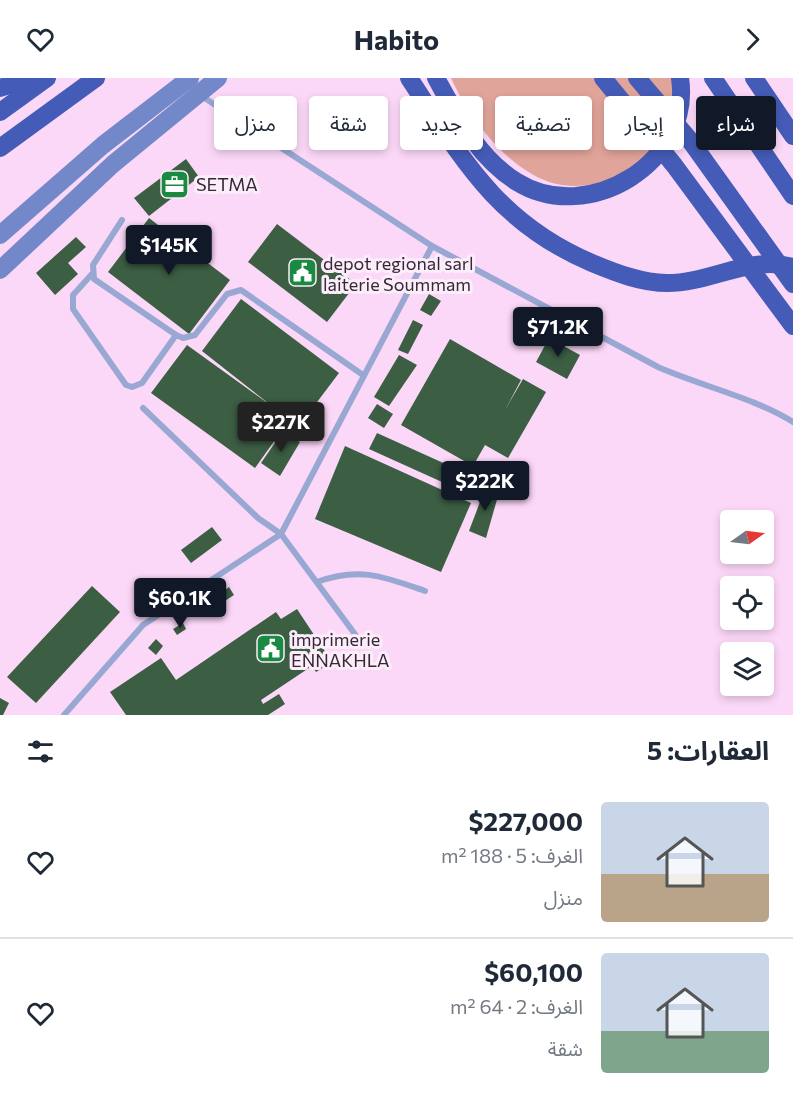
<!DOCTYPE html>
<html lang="ar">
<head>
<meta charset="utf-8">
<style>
	:root { --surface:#fff; --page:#f2f2f3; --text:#1f2937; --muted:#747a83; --line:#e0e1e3; --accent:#111827 }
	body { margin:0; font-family:Commissioner,"Noto Sans Arabic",sans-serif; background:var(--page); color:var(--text); direction:rtl; height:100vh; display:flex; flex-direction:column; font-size:22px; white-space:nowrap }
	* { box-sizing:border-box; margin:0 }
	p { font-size:20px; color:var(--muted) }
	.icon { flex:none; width:33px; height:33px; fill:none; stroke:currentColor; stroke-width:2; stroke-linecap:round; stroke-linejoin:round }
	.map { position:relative; height:637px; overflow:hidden; direction:ltr }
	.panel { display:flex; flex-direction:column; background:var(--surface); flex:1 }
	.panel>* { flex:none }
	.hud { position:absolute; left:18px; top:18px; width:758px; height:54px; direction:rtl; display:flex; gap:12px }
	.needle { width:39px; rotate:76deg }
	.fabs { position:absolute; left:720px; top:432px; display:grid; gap:12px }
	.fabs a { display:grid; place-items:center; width:54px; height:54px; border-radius:6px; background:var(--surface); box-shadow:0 3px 9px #0003; font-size:30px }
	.price { position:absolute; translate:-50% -51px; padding:0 14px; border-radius:6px; background:var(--accent); color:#fff; font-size:20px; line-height:39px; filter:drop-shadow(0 2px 3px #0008) }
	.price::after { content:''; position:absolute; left:50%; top:36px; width:18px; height:14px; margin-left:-9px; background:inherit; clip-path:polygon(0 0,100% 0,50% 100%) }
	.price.current { background:#222; color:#fff }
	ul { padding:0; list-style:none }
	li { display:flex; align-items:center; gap:18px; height:150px; padding:0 24px }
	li+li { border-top:2px solid var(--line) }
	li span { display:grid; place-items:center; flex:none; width:168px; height:120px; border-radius:6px; color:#555 }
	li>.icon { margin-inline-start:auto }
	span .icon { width:72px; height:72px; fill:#fffc; stroke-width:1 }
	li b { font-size:26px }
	h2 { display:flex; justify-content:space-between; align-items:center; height:72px; padding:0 24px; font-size:26px }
	.chip { padding:0 21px; border-radius:6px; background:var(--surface); box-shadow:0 3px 9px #0003; font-size:21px; line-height:54px }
	.chip.current { background:var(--accent); color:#fff }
	header { display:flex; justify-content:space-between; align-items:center; height:78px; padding:0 24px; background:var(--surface); font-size:27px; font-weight:700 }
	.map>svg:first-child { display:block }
</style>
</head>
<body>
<header><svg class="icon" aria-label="forward" viewBox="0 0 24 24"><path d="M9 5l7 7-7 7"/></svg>Habito<svg class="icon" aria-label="heart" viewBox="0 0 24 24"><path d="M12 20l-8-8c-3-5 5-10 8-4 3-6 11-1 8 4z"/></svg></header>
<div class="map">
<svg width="793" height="637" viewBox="0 0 793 637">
	<rect width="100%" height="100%" fill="#fcd8f8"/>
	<!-- green -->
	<path fill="#e1a49a" d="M 451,0 L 674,0 C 674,17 673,33 667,49 C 650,93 594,118 549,104 C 506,89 469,40 451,0 Z"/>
	<!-- building -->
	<g fill="#3c5e43">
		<polygon points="186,81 199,99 149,138 134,120"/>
		<polygon points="149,140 230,202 189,256 108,194"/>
		<polygon points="277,146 356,206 327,244 248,184"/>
		<polygon points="76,159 86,169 68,185 78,196 55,217 36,195"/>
		<polygon points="429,216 441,223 431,238 420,232"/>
		<polygon points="241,221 339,295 299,348 290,341 255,390 151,315 187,267 273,329 202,273"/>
		<polygon points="413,242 423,247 408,276 398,272"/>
		<polygon points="549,260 580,277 567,301 536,284"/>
		<polygon points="450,261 521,302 505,332 523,301 546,314 508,380 485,367 473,388 401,347"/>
		<polygon points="399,277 417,287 389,328 374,319"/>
		<polygon points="377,326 393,336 384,350 368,340"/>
		<polygon points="283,353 300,364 280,398 261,385"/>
		<polygon points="377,355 481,402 473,418 369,371"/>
		<polygon points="345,368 471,425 441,494 315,441"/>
		<polygon points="486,408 500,411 486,460 469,453"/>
		<polygon points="212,449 222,462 191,485 181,472"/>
		<polygon points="92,508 120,534 36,625 7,599"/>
		<polygon points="229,509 234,517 208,534 204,528"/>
		<polygon points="297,531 332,584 316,594 312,588 261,622 263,626 279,616 285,626 268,637 126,637 110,614 161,580 176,602 276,534 281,541"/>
		<polygon points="183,545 186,551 177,557 173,551"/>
		<polygon points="156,561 163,568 156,577 148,570"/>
		<polygon points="0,620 9,625 3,637 0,637"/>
	</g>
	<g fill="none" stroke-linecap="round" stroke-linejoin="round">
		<!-- service -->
		<g stroke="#98a8d3" stroke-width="6">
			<path d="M 200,17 L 432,168 L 658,289 C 701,308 755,320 793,344"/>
			<polyline points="122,142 93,187 94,201 176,257 183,260 195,257 227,216 241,212 363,297"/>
			<polyline points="92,196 73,217 73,231 126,307 132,309 142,305 176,257"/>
			<polyline points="143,330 258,440 281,456 360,563"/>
			<path d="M 317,504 C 359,488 385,499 425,513"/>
			<polyline points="64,637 143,547 281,456 432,168"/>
		</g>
		<!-- secondary -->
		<g stroke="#7388c8" stroke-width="18">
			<polyline points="0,157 103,67 190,0"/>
			<polyline points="0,192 113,86 218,0"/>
		</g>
		<!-- motorway -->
		<g stroke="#445cb7" stroke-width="18">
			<path d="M 409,0 C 463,82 498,145 592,185 C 616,195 642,205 667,205 C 711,205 750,177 793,189"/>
			<path d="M 436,0 C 457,38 478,80 517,104 C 588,148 693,84 680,0"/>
			<polyline points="603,0 674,87 793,248"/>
			<polyline points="637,0 689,61 793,206"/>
			<polyline points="713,0 793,118"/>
			<polyline points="754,0 793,58"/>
			<polyline points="0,10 32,0"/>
			<polyline points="0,34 47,0"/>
			<polyline points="0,70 96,0"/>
		</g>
	</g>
	<!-- icons -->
	<defs>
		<symbol id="office-square" viewBox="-11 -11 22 22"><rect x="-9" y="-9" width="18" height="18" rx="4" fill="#1a8941" stroke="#fcedfa"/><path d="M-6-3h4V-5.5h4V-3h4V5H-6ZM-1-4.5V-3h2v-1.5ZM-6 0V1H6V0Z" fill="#fff"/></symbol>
		<symbol id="civic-square" viewBox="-11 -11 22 22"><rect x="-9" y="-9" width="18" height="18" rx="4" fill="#1a8941" stroke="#fcedfa"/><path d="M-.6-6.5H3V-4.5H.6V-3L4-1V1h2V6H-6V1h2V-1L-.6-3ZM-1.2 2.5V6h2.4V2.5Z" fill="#fff"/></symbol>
	</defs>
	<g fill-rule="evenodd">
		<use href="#office-square" x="158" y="90" width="33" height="33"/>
		<use href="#civic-square" x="286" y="178" width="33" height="33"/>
		<use href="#civic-square" x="254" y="554" width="33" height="33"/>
	</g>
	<g text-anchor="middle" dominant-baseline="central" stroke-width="6" stroke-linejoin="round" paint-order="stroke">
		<!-- poi labels -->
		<g font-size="18" fill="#362834" stroke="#fcedfa" text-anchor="start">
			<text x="196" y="106">SETMA</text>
			<text x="323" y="185">depot regional sarl<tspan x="323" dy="21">laiterie Soummam</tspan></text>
			<text x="291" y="561">imprimerie<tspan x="291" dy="21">ENNAKHLA</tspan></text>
		</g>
	</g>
</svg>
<div class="fabs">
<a><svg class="needle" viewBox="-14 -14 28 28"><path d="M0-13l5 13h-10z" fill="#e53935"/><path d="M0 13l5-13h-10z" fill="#747a83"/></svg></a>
<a><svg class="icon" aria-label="locate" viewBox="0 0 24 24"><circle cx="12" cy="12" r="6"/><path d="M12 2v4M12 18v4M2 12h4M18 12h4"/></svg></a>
<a><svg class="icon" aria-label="layers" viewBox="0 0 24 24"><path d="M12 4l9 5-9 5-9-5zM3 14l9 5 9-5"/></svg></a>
</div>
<b class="price" style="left:169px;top:198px">$145K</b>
<b class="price" style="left:558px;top:280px">$71.2K</b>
<b class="price current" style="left:281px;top:375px">$227K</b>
<b class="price" style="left:485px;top:434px">$222K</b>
<b class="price" style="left:180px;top:551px">$60.1K</b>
<div class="hud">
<a class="chip current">شراء</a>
<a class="chip">إيجار</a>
<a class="chip">تصفية</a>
<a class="chip">جديد</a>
<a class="chip">شقة</a>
<a class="chip">منزل</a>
</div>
</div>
<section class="panel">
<h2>العقارات: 5<svg class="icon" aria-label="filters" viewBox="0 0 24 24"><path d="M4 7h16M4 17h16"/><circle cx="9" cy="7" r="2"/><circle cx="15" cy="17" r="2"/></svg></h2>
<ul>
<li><span style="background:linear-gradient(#c9d6e8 60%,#b9a48a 0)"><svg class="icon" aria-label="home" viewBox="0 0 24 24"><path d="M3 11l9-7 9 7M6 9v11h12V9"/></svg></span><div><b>$227,000</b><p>الغرف: 5 · 188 m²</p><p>منزل</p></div><svg class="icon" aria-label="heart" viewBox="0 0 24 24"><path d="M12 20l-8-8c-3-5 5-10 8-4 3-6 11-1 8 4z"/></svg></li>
<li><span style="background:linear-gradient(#c9d6e8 65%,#7fa58c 0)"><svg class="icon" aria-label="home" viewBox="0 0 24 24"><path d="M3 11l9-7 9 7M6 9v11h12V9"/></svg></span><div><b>$60,100</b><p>الغرف: 2 · 64 m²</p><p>شقة</p></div><svg class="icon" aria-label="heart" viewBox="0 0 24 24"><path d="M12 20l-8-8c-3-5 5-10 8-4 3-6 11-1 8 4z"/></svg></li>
</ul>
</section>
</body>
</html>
